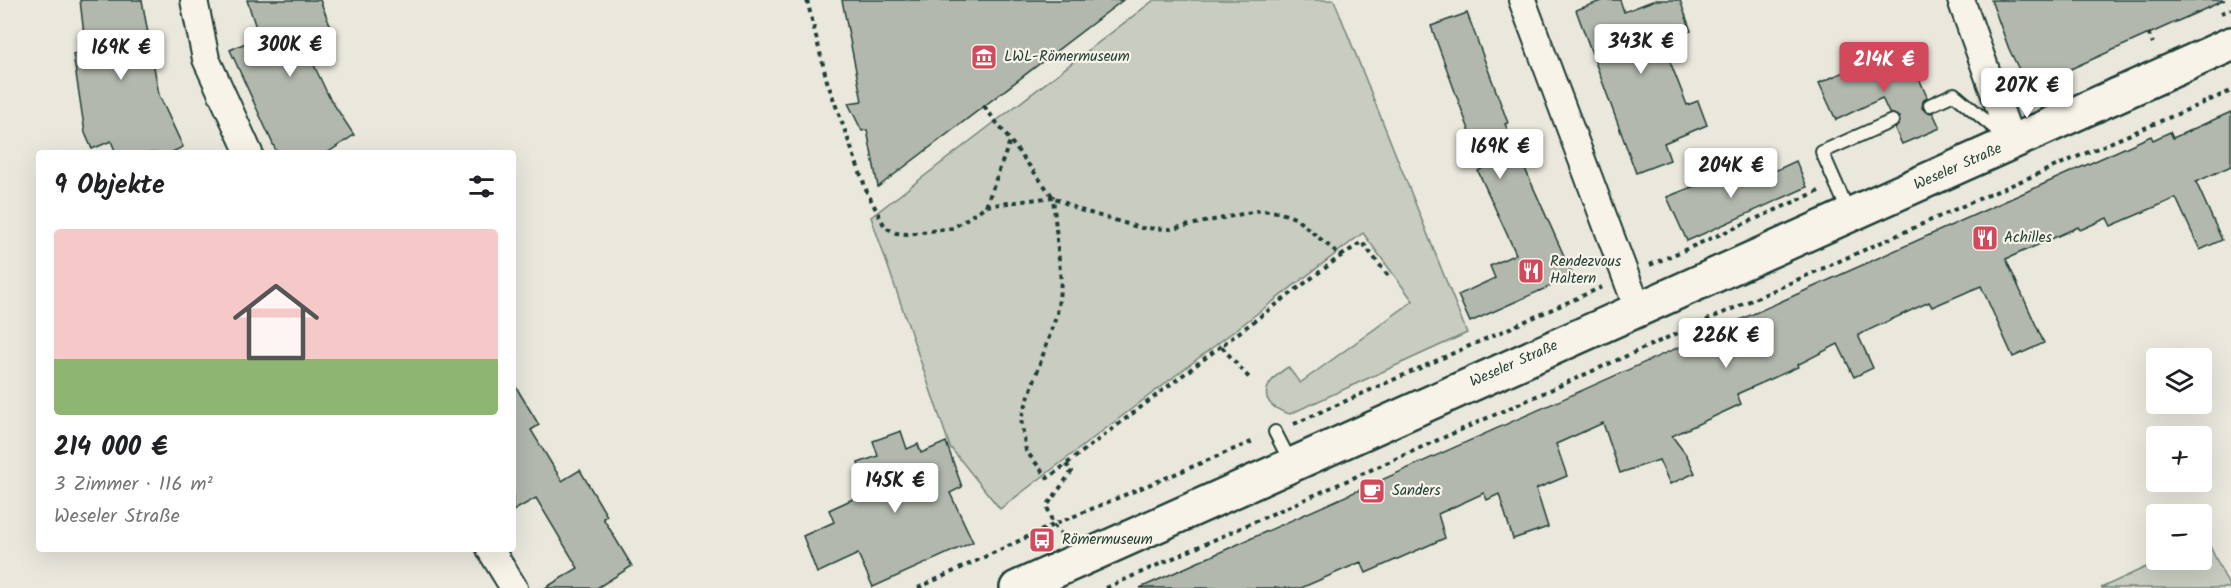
<!DOCTYPE html>
<html lang="de">
<head>
<meta charset="utf-8">
<style>
	:root { --surface:#fff; --page:#f6f6f6; --text:#202124; --muted:#757577; --accent:#d1495b }
	body { margin:0; font-family:Kalam,sans-serif; background:var(--page); color:var(--text); height:100vh; display:flex; flex-direction:column; font-size:22px; white-space:nowrap }
	* { box-sizing:border-box; margin:0 }
	p { font-size:20px; color:var(--muted) }
	.icon { flex:none; width:33px; height:33px; fill:none; stroke:currentColor; stroke-width:2; stroke-linecap:round; stroke-linejoin:round }
	.map { position:relative; flex:1; overflow:hidden }
	.side { position:absolute; left:36px; top:150px; width:480px; height:402px; display:flex; flex-direction:column; background:var(--surface); border-radius:6px; box-shadow:0 6px 24px #0002 }
	.side>* { flex:none }
	.fabs { position:absolute; left:2146px; top:348px; display:grid; gap:12px }
	.fabs a { display:grid; place-items:center; width:66px; height:66px; border-radius:6px; background:var(--surface); box-shadow:0 6px 24px #0002; font-size:30px }
	.price { position:absolute; translate:-50% -51px; padding:0 14px; border-radius:6px; background:#fff; color:#222; font-size:20px; line-height:39px; filter:drop-shadow(0 2px 3px #0008) }
	.price::after { content:''; position:absolute; left:50%; top:36px; width:18px; height:14px; margin-left:-9px; background:inherit; clip-path:polygon(0 0,100% 0,50% 100%) }
	.price.current { background:var(--accent); color:#fff }
	ul { padding:0; list-style:none }
	li { display:grid; align-content:center; gap:12px; height:318px; padding:0 18px }
	li span { display:grid; place-items:center; height:186px; border-radius:6px; color:#555 }
	li>.icon { margin-inline-start:auto }
	span .icon { width:108px; height:108px; fill:#fffc; stroke-width:1 }
	li b { font-size:26px }
	h2 { display:flex; justify-content:space-between; align-items:center; height:72px; padding:0 18px; font-size:26px }
	.map>svg:first-child { display:block }
</style>
</head>
<body>
<div class="map">
<svg width="2231" height="588" viewBox="0 0 2231 588">
	<rect width="100%" height="100%" fill="#eae8dd"/>
	<filter id="ink" filterUnits="userSpaceOnUse"><feTurbulence type="fractalNoise" baseFrequency=".0167" numOctaves="2"/><feDisplacementMap in="SourceGraphic" scale="12" xChannelSelector="R" yChannelSelector="G"/><feConvolveMatrix kernelMatrix="1 2 1 2 8 2 1 2 1" color-interpolation-filters="sRGB"/></filter>
	<g filter="url(#ink)">
		<!-- green -->
		<g fill="#c8ccc1" stroke="#74847a" stroke-width="1.5">
			<path d="M 1154,0 L 1334,0 L 1467,333 L 1290,414 C 1255,404 1263,383 1288,367 L 1300,383 L 1413,301 L 1363,233 L 1000,509 L 950,447 L 871,217 Z"/>
			<polygon points="2206,538 2230,588 2101,588 2161,560 2202,560 2202,540"/>
		</g>
		<!-- building -->
		<g fill="#b2b8ae" stroke="#1f3d34" stroke-width="1.5">
			<polygon points="80,0 142,0 159,95 183,147 170,153 116,153 111,141 92,149 85,133 73,54 86,52"/>
			<polygon points="247,0 320,0 331,28 302,40 329,97 354,135 327,153 277,153 230,50 259,37"/>
			<polygon points="842,0 1123,0 878,187 867,130 862,131 848,103 862,101"/>
			<polygon points="1604,0 1620,0 1624,12 1655,0 1680,0 1691,31 1662,41 1687,105 1698,101 1707,125 1664,143 1670,160 1636,173 1576,10"/>
			<polygon points="1991,0 2225,0 2028,88 2009,49"/>
			<polygon points="1467,13 1508,123 1505,124 1573,276 1470,322 1458,295 1495,278 1490,266 1516,254 1478,171 1483,168 1431,26"/>
			<polygon points="1905,45 1927,97 1923,101 1922,108 1926,112 1933,113 1940,128 1902,144 1895,129 1900,122 1899,117 1889,113 1882,98 1836,120 1819,83"/>
			<polygon points="2231,112 2231,166 2196,182 2222,240 2200,250 2176,198 2111,226 2107,218 2080,230 2078,227 2006,259 2044,343 2013,357 1981,286 1932,307 1929,302 1858,335 1873,368 1854,377 1838,344 1797,365 1798,367 1737,394 1741,404 1672,436 1687,456 1695,473 1670,484 1659,460 1620,473 1603,423 1556,444 1567,476 1536,489 1548,527 1513,539 1499,494 1487,500 1484,493 1438,514 1445,538 1366,573 1361,562 1301,588 1140,588 2151,136 2153,140 2170,132 2173,138"/>
			<polygon points="1796,161 1807,187 1687,241 1667,197 1735,170 1742,186"/>
			<polygon points="513,382 539,425 531,430 562,481 580,470 607,516 603,518 632,566 597,588 545,588 578,568 536,498 513,511"/>
			<polygon points="901,431 907,449 918,444 921,453 946,442 962,487 950,493 973,542 873,587 858,554 817,573 803,536 834,522 829,510 868,492 858,463 878,456 873,441"/>
		</g>
		<g fill="none" stroke-linecap="round" stroke-linejoin="round">
			<defs>
				<g id="lane">
					<polyline points="1930,105 1954,94 2004,136"/>
					<polyline points="1849,213 1822,152 1892,121"/>
					<polyline points="1275,432 1291,463"/>
				</g>
				<g id="street">
					<polyline points="194,0 206,59 249,153"/>
					<polyline points="1522,0 1638,309"/>
					<polyline points="1961,0 2012,143"/>
					<polyline points="490,549 514,588"/>
				</g>
				<polyline id="primary" points="1017,588 2231,44"/>
			</defs>
			<!-- lane casing -->
			<use href="#lane" stroke="#1f3d34" stroke-width="16"/>
			<!-- street casing -->
			<use href="#street" stroke="#1f3d34" stroke-width="30"/>
			<!-- primary casing -->
			<use href="#primary" stroke="#1f3d34" stroke-width="38"/>
			<!-- path -->
			<g stroke="#1f3d34" stroke-width="4" stroke-dasharray="4.5 4.5" stroke-linecap="butt">
				<polyline points="807,0 827,81 867,192 885,227 896,233 907,234 953,228 986,206 1053,197 1061,282 1057,314 1021,419 1026,451 1048,478 1221,346"/>
				<polyline points="2221,13 2231,9"/>
				<polyline points="2148,33 2153,43"/>
				<polyline points="984,106 1053,197 1080,210 1141,228 1171,229 1261,210 1278,212 1295,218 1341,256 1221,346 1251,380"/>
				<polyline points="986,206 1010,141"/>
				<polyline points="1341,256 1362,242 1389,277"/>
				<polyline points="1650,265 1819,191"/>
				<polyline points="1294,424 1602,287"/>
				<polyline points="1062,535 1053,525 1047,506 1072,471 1066,464"/>
				<polyline points="918,588 1053,525 1256,440"/>
				<polyline points="1106,588 1965,205 2231,91"/>
			</g>
			<!-- lane -->
			<use href="#lane" stroke="#f7f3e8" stroke-width="12"/>
			<!-- street -->
			<use href="#street" stroke="#f7f3e8" stroke-width="26"/>
			<!-- primary -->
			<use href="#primary" stroke="#f7f3e8" stroke-width="33"/>
		</g>
	</g>
	<!-- icons -->
	<defs>
		<symbol id="museum-square" viewBox="-11 -11 22 22"><rect x="-9" y="-9" width="18" height="18" rx="4" fill="#d1495b" stroke="#f7f3e8"/><path d="M0-6L6-3V-2H-6V-3ZM-5-1h2V3h-2ZM-1-1h2V3h-2ZM3-1h2V3H3ZM-6 4H6V6H-6Z" fill="#fff"/></symbol>
		<symbol id="restaurant-square" viewBox="-11 -11 22 22"><rect x="-9" y="-9" width="18" height="18" rx="4" fill="#d1495b" stroke="#f7f3e8"/><path d="M-5-6h1v4h1v-4h1v4h1v-4h1v5L-1.5 .5V6h-2V.5L-5-1ZM5-6V6H3V1.5H1.5Q1.5-4 5-6Z" fill="#fff"/></symbol>
		<symbol id="cafe-square" viewBox="-11 -11 22 22"><rect x="-9" y="-9" width="18" height="18" rx="4" fill="#d1495b" stroke="#f7f3e8"/><path d="M-5.5-4.5H6V0H3Q3 3.5 0 3.5H-2.5Q-5.5 3.5-5.5 0ZM3-3.2v2h1.7v-2ZM-6 4.5H4V6H-6Z" fill="#fff"/></symbol>
		<symbol id="bus-square" viewBox="-11 -11 22 22"><rect x="-9" y="-9" width="18" height="18" rx="4" fill="#d1495b" stroke="#f7f3e8"/><path d="M-5-6H5V4H4V6H2V4H-2V6H-4V4H-5ZM-3.5-4V0h7V-4ZM-3.5 1.2v1.5H-2V1.2ZM2 1.2v1.5H3.5V1.2Z" fill="#fff"/></symbol>
	</defs>
	<g fill-rule="evenodd">
		<use href="#museum-square" x="969" y="42" width="30" height="30"/>
		<use href="#restaurant-square" x="1970" y="223" width="30" height="30"/>
		<use href="#restaurant-square" x="1516" y="256" width="30" height="30"/>
		<use href="#cafe-square" x="1357" y="476" width="30" height="30"/>
		<use href="#bus-square" x="1027" y="525" width="30" height="30"/>
	</g>
	<g text-anchor="middle" dominant-baseline="central" stroke-width="4.5" stroke-linejoin="round" paint-order="stroke">
		<!-- poi labels -->
		<g font-size="15" fill="#1f3d34" stroke="#f7f3e8" text-anchor="start">
			<text x="1004" y="57">LWL-Römermuseum</text>
			<text x="2004" y="238">Achilles</text>
			<text x="1550" y="262">Rendezvous<tspan x="1550" dy="17">Haltern</tspan></text>
			<text x="1392" y="491">Sanders</text>
			<text x="1062" y="540">Römermuseum</text>
		</g>
		<!-- street labels -->
		<g font-size="15" fill="#1f3d34" stroke="#f7f3e8">
			<text transform="translate(1958 167) rotate(-24)">Weseler Straße</text>
			<text transform="translate(1514 364) rotate(-24)">Weseler Straße</text>
		</g>
	</g>
</svg>
<div class="fabs">
<a><svg class="icon" aria-label="layers" viewBox="0 0 24 24"><path d="M12 4l9 5-9 5-9-5zM3 14l9 5 9-5"/></svg></a>
<a>+</a>
<a>−</a>
</div>
<b class="price" style="left:1641px;top:75px">343K €</b>
<b class="price" style="left:290px;top:78px">300K €</b>
<b class="price" style="left:121px;top:81px">169K €</b>
<b class="price current" style="left:1884px;top:93px">214K €</b>
<b class="price" style="left:2027px;top:119px">207K €</b>
<b class="price" style="left:1500px;top:180px">169K €</b>
<b class="price" style="left:1731px;top:199px">204K €</b>
<b class="price" style="left:1726px;top:369px">226K €</b>
<b class="price" style="left:895px;top:514px">145K €</b>
<section class="side">
<h2>9 Objekte<svg class="icon" aria-label="filters" viewBox="0 0 24 24"><path d="M4 7h16M4 17h16"/><circle cx="9" cy="7" r="2"/><circle cx="15" cy="17" r="2"/></svg></h2>
<ul>
<li><span style="background:linear-gradient(#f6c9c9 70%,#8fb573 0)"><svg class="icon" aria-label="home" viewBox="0 0 24 24"><path d="M3 11l9-7 9 7M6 9v11h12V9"/></svg></span><div><b>214 000 €</b><p>3 Zimmer · 116 m²</p><p>Weseler Straße</p></div></li>
</ul>
</section>
</div>
</body>
</html>
